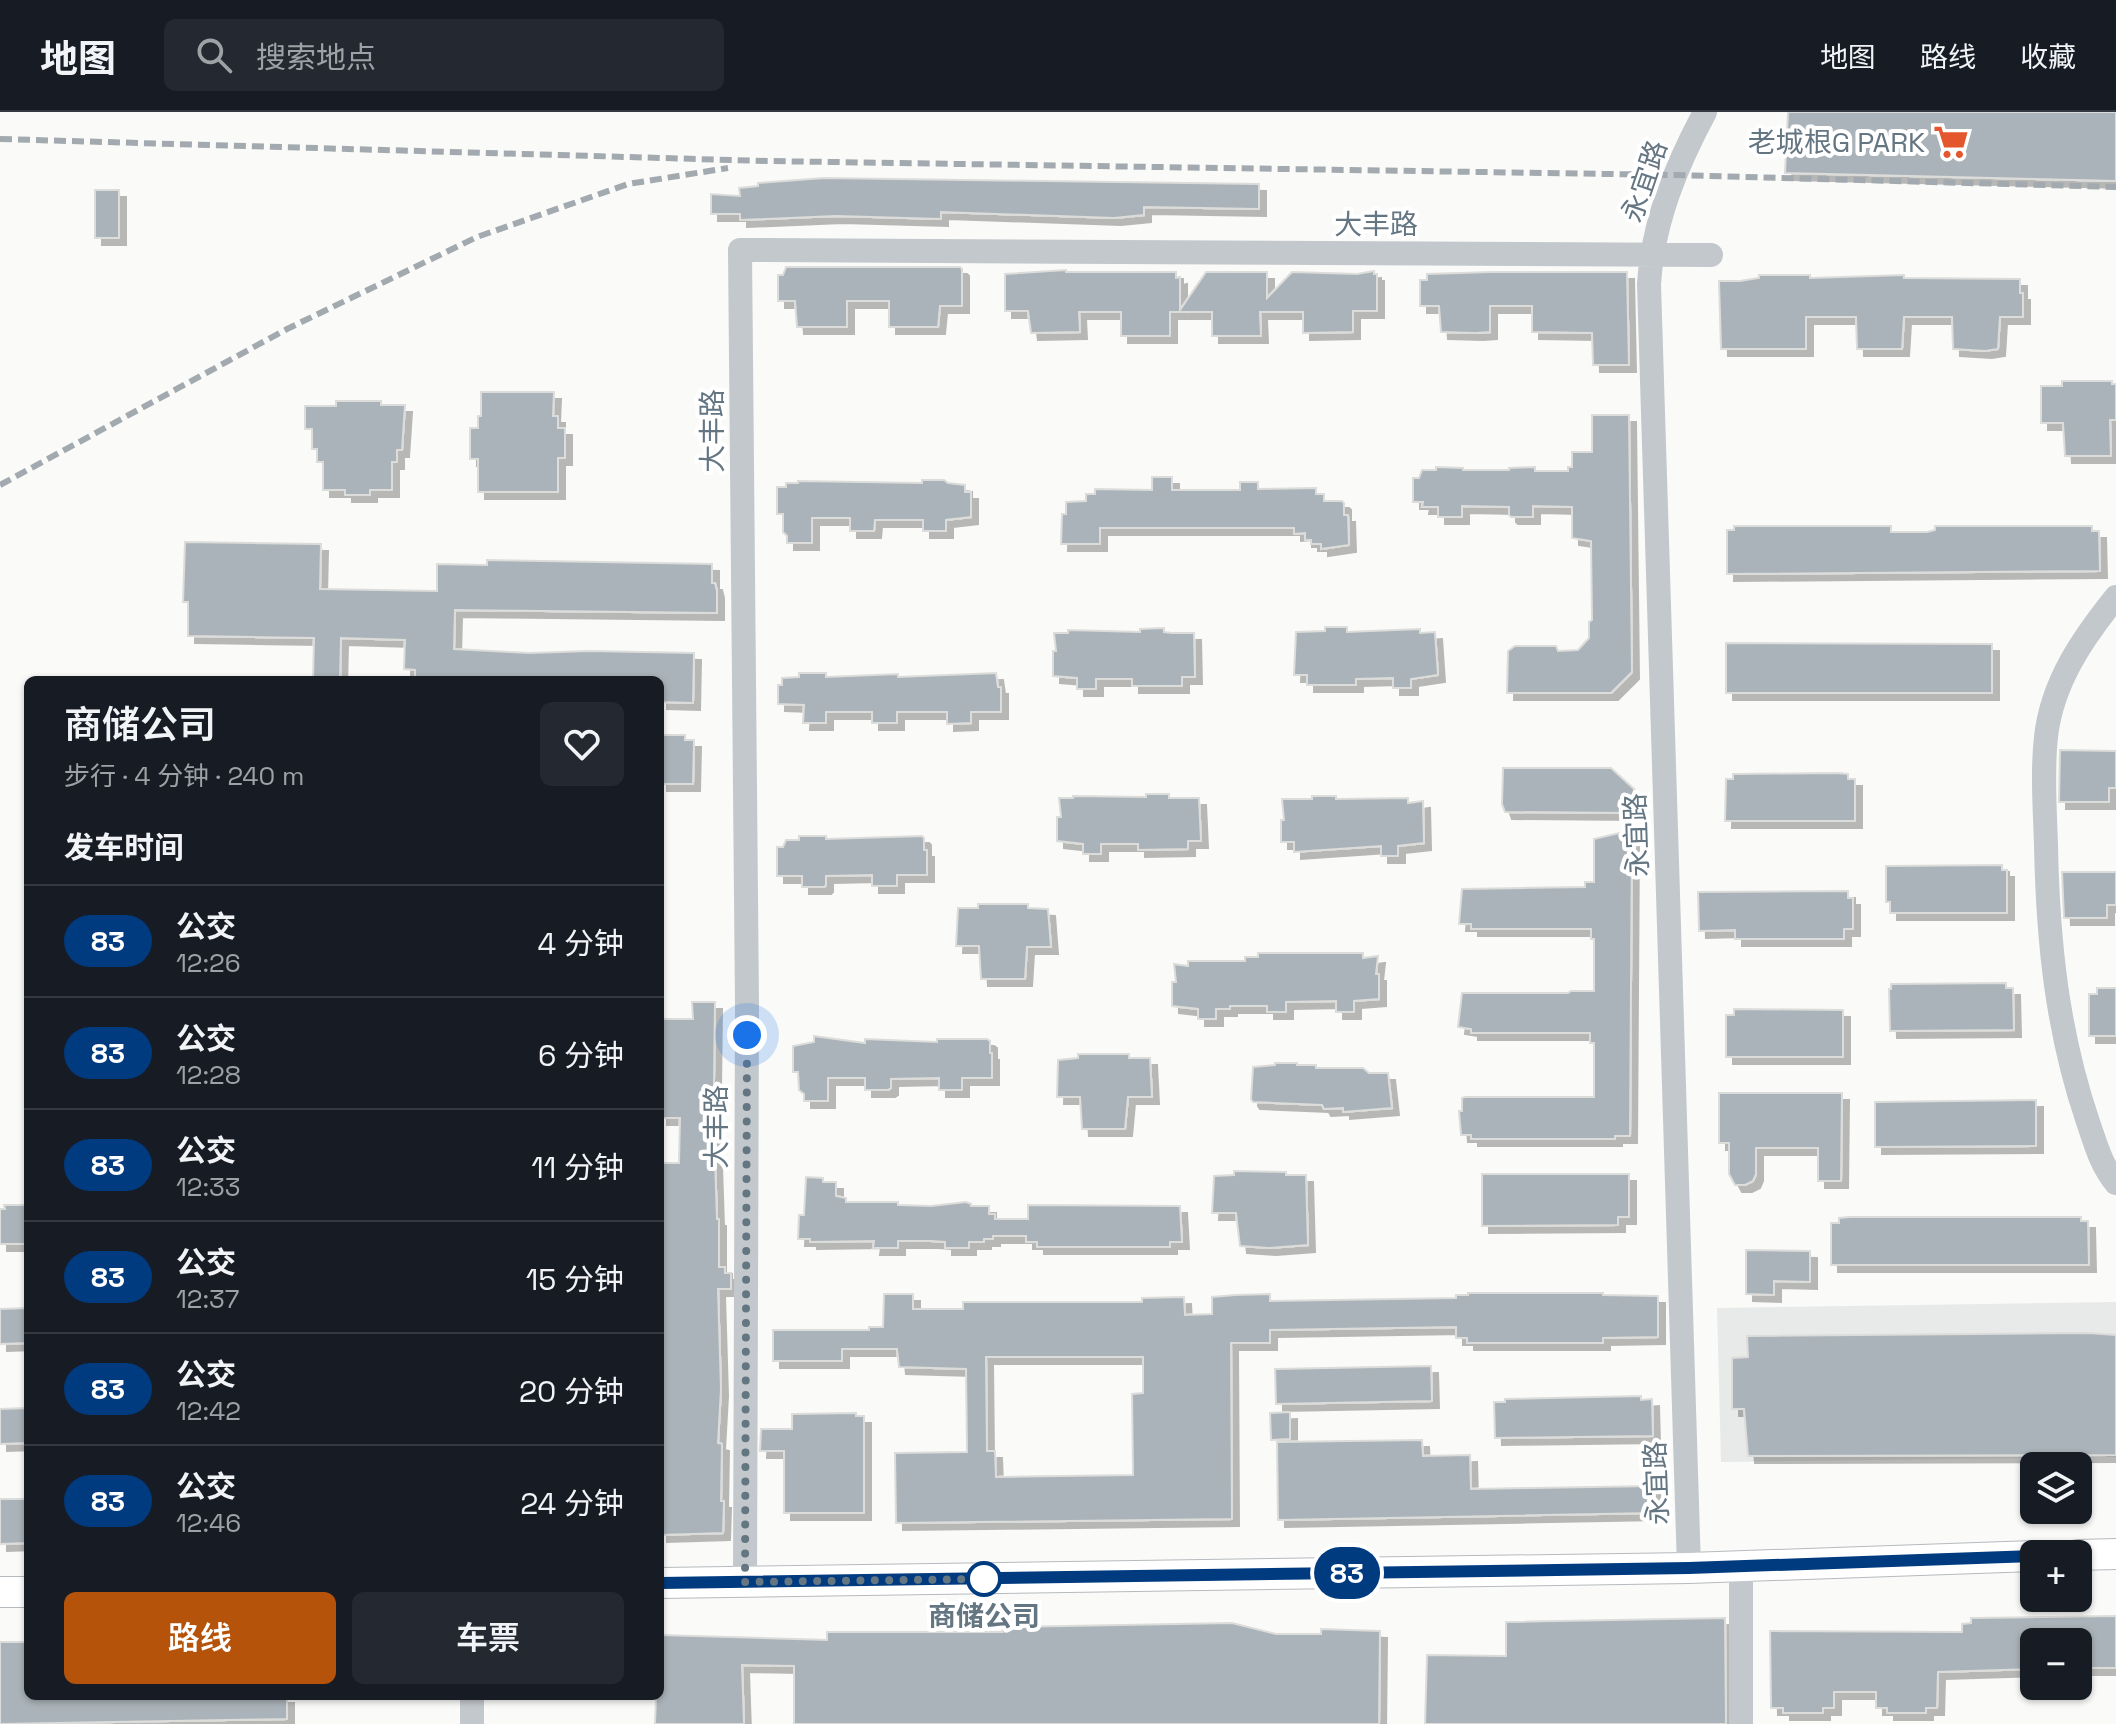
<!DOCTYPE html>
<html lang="zh">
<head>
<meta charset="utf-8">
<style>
  :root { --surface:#171b24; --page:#242831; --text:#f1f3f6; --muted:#9ea1a6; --line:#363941; --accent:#b45309 }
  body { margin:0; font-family:"Space Grotesk","Noto Sans SC",sans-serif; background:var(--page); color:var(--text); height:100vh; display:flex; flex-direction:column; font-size:30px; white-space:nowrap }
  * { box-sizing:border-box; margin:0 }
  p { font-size:26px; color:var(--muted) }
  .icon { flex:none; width:44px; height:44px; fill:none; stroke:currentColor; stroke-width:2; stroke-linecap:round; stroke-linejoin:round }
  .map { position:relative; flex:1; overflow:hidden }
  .panel { position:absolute; left:24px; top:564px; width:640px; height:1024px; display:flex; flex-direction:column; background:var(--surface); border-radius:12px; box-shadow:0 2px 6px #0004 }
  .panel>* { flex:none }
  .badge { padding:0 16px; border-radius:26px; font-size:28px; line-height:52px }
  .buttons { position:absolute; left:2020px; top:1340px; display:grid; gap:16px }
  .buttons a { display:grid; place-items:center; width:72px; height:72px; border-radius:12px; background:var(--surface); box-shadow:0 2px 6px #0004; font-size:40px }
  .you { position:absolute; width:40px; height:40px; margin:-20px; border:6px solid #fff; border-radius:50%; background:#1a73e8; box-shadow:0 0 0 12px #1a73e833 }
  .map>.badge { position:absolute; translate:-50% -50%; box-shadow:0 0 0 4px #fff }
  h2 { padding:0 40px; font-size:30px; line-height:72px }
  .round { display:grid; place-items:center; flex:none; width:84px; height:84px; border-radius:12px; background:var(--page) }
  .summary { display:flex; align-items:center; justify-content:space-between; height:136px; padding:0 40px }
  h1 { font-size:38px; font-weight:600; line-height:60px }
  .action { display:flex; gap:16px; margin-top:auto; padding:16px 40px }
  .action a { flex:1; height:92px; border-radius:12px; background:var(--accent); color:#fff; font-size:32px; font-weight:600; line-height:92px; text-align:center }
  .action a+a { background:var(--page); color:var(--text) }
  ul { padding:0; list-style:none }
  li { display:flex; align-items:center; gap:24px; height:112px; padding:0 40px; border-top:2px solid var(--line) }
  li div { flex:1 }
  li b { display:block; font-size:30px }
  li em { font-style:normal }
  li .badge { min-width:88px; font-weight:700; text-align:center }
  header { display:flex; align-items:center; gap:48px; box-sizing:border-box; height:112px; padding:0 40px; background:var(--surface); border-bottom:2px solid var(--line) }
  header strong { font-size:38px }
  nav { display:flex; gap:44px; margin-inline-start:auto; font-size:28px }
  .search { width:560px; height:72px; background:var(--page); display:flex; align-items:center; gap:20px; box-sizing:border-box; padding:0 28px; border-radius:12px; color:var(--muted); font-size:30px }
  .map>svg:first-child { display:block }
  .built { fill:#e8e9e9 }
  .building { fill:#aab3b9; stroke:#dcdcda; stroke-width:2; fill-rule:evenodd; filter:url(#shadow) }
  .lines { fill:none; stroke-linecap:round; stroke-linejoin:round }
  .major-casing { stroke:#b5babe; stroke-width:32 }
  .minor { stroke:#c3c8cc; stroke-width:24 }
  .major { stroke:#fff; stroke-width:30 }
  .rail { stroke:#a2aab0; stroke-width:6; stroke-dasharray:12 6; stroke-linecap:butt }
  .line-casing { stroke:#fff; stroke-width:18 }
  .line { stroke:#003b80; stroke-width:12 }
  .walk { stroke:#657683; stroke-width:8; stroke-dasharray:0 14.4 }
  .stop-dot { fill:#fff; stroke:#003b80; stroke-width:4 }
  .labels { text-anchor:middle; stroke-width:8; stroke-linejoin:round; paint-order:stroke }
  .poi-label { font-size:28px; fill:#657683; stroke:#fff; text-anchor:end }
  .street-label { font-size:28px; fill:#657683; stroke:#fff }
  .stop-label { font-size:28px; font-weight:bold; fill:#657683; stroke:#fff }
</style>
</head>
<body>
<header>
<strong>地图</strong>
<div class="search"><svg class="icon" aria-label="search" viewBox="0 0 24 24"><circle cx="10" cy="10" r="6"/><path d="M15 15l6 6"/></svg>搜索地点</div>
<nav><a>地图</a><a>路线</a><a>收藏</a></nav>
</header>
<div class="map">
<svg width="2116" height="1612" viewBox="0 0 2116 1612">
  <defs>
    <filter id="shadow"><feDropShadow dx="7" dy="7" stdDeviation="0" flood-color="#0004"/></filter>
  </defs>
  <rect width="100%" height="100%" fill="#fafaf8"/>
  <path class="built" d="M2116,1190V1345L1721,1350L1717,1196Z"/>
  <path class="building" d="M1788,0H2116V69L1785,61Z
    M824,66L1259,72V97L1144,95V103L1114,106L941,100V107L836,104L740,108V102H711V82L740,84L739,76L758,74V71Z
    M95,78H119V126H95Z
    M786,155H960L962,157V194H940L938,215H889V189H847V215H797L795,189H778V163H783Z
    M1066,158V160H1176V166L1180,165V198L1206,160H1267V186L1292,160L1357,162L1374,159V162H1377V199H1353V220L1303,221V200H1260L1261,224H1212V200H1170V224H1121V200H1079L1080,220L1031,221L1028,199H1005V162Z
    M1492,160H1627L1629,253H1593L1592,221L1532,220V194H1490V220L1476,221L1441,220L1439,194H1420V168H1427V162Z
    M1759,163H1810V166L1904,163V166L2020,167V181H2023V205H2000L1998,237L1985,239L1953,237L1952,205H1904L1902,237H1857L1856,205H1806V237H1721L1719,169H1740L1759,166Z
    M2062,269H2112V272H2116V308H2110L2111,344H2065L2063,311H2041V274H2062Z
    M481,280H554L553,304H558V316H565V346H558V380H478V347H470V316H478V304H481Z
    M336,289H381V293H405L402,338H397V350H392V378H370V383H345V378H323V350H317V337H312V317H305V294H336Z
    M1592,303H1629L1632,560L1611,581H1507L1508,539L1515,534H1556L1558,539L1578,538L1589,526V510L1592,508L1591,429L1572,426V395L1533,394V405H1511L1509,403V395L1462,394V405H1438V395H1422L1423,390H1413V366H1419L1422,358H1436V355L1463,356V358H1509V356L1535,355V359H1568V355H1572V340H1592Z
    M1152,365H1172V378H1240V370H1258V377L1316,376V382H1324V389H1342L1344,391V403H1348L1349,433L1321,437V432H1311V428H1305V421L1294,422V416H1100V432H1061L1062,402H1066V390L1086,389V382H1095V377L1152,378Z
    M922,368H944L948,371L965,373V380H971V405L946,408V419H923V408H875L874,419H850V406H812V431H787V424L783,420V402H777V375H786V371H798V369L922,371Z
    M1734,414H1891V420H1927L1935,418V414H2092V419H2099L2100,459L1727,462V418H1734Z
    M185,430L321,432L320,477L437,479V452L487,453V448L712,452V471H715L717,479V501L455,498L454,537L530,541L589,539L694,541L693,591L660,590V568H415V558L404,557L405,528L341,526L340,568H313L314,526L188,524V490H183Z
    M1325,515H1347V520L1420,517V521L1435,520L1438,563L1411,567V576H1393V566L1356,567V573H1307V563H1294L1296,520L1325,519Z
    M1164,516V520L1172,521H1194L1195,565H1182V574H1132V567H1096V577H1077V566L1053,564V539H1056L1054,521H1068V518L1140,520V517Z
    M1726,531L1992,532V581H1726Z
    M799,561H826V565L898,562V565L996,561L998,575H1001V600H971V611L947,612V600H897V611H872V600H826V611H803L804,593L778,592V573H782V566L799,565Z
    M660,623H685V628H694L693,672H660Z
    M2060,638L2116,639V676H2109V690H2059Z
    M1503,656H1611L1634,677L1633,701L1505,700L1502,692Z
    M1837,661L1848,662V667H1855V709H1725L1726,667H1733V662Z
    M1146,682H1169V686H1199L1201,729H1188V737L1138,738V732H1101V742H1083V732L1057,729V705H1061L1059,686H1073V684L1146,685Z
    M1312,684H1336V687L1408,686V691L1423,689L1424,731L1398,734V744H1381V734L1294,740V730H1281V708H1284L1282,687H1312Z
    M1632,718L1630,1024H1615V1027H1471V1023H1461L1459,999H1462V986L1465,985H1594V931H1590V921H1471V917L1458,915L1462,881H1568L1571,879H1594V827H1591V817H1471V812H1459L1462,777L1585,775V770H1594V727Z
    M799,724H826V727L922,724L924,726V738H927V763H897V774H872V763L826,764V773L824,775H802V764H777V735H783L786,728H799Z
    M2002,753V758H2007V801H1890V790H1886V754Z
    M2062,760H2116V793H2107V806H2064Z
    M1848,779V786H1853V817H1844V827H1735V818L1699,819L1698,780Z
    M978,792H1028V796L1048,797L1051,835H1027L1025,867H981L979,834H956L958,796H978Z
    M1258,841H1363V846L1378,844L1376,862H1379V887L1354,889V900H1336V889L1286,890V900H1267V894H1230V897H1216V907H1198V897L1172,894V870H1176L1174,852L1188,854V849H1245V845H1258Z
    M2006,871V876H2013L2014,918L1890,919L1889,877H1891V872Z
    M2097,876H2116V924H2089V882H2097Z
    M692,890H715L713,1047H715L717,1107H719V1155H725V1161H731V1177H718L721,1277L718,1331L722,1332L721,1389H724L723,1421L660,1423V1051H679L680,1006H660V907H693Z
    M1734,897L1843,898V945H1726V903H1734Z
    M814,924L865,931V927L937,930V927H987L990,929V941H992V966H962V978H939V966L891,967V976L888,978H865V966H828V989H804V982L799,978L798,960H793V934L814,930Z
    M1078,942H1129V946H1150L1152,985H1128L1125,1017H1082L1080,985H1057L1058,948L1078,946Z
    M1275,951H1297V953H1316V956H1363L1369,961H1388L1392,996L1343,1000V996L1324,997L1322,993L1253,990L1251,987L1253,955L1275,953Z
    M1719,981H1842L1841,1069H1818V1036H1756V1062L1753,1069L1745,1073H1735L1729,1062V1031H1719Z
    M2036,988V1034L1875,1035V990Z
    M1234,1059L1286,1060V1063H1306L1308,1133L1269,1136L1240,1134L1236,1101H1212L1214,1064L1234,1063Z
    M1482,1062H1629V1105H1618V1113L1482,1114Z
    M806,1065L823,1066V1070H836V1084L846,1086V1090H898V1093L931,1094L966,1090L971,1092V1094H989V1102H995V1107H1028V1093L1180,1094L1182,1130H1170V1135H1037V1130H1026V1124H993V1127H984V1130H969V1136H945V1130L931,1129H898V1136H873L874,1129L810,1130V1127H798L799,1103H804Z
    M4,1093H28V1128H25L26,1132H0V1097H5Z
    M1850,1105H2081V1109H2088L2089,1153H1831V1111H1839V1106Z
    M1746,1138L1810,1139V1170L1774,1169V1183L1746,1182Z
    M1468,1181H1603V1183L1658,1184V1225L1603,1226V1231H1467V1226H1456V1215L1270,1218V1231H1231L1232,1407L896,1411L895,1341L967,1340L966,1257L899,1255L897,1237H842V1249H773V1218H869V1215H883L884,1182H913V1197H963V1190H1142V1186L1184,1185L1185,1203L1212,1202V1185L1235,1183L1270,1182V1189L1456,1186V1183H1468ZM986,1245H1143V1281L1132,1282L1133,1363L996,1365L995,1339H987Z
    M28,1196V1231L0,1232V1197Z
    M2089,1221L2116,1223V1343L1748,1344L1744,1297H1732V1246L1748,1245L1747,1224Z
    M1431,1254L1432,1289L1276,1292L1275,1257Z
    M1641,1284V1288L1652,1287L1653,1324L1495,1326L1494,1290H1505V1287Z
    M28,1296V1331L0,1332V1297Z
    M1290,1300V1327L1271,1328L1270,1301Z
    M856,1301V1304H864V1401H784V1339H760L761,1317H792V1302Z
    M1422,1328L1423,1344L1470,1343L1471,1377L1653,1374L1654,1401L1278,1408L1277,1330Z
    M0,1387H28V1431L0,1432Z
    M2116,1504V1556H2078V1530H2034V1557L1938,1560L1937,1596H1926V1601H1887V1596H1876V1580H1834V1596H1823V1601H1783V1596H1771L1770,1519L1962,1520V1512L1971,1511V1506Z
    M1725,1506L1726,1612H1425L1427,1543L1506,1544V1510Z
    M1232,1511L1276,1522H1321V1517L1380,1519L1379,1612H794V1554L742,1553L744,1612H655L656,1584H660V1523L827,1528V1520H1003L1002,1515Z
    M0,1530H28V1584H287V1607L0,1612Z"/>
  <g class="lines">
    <g class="major-casing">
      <path id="major" d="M2078,1443L2116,1442
        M660,1471L1689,1456L2034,1444
        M0,1480H28"/>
    </g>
    <path class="minor" d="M2116,485C2083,526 2052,570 2046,625C2042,660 2045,699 2046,734C2048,830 2057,919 2088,1010C2096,1033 2101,1053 2116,1071
      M1689,1456L1649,172C1653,110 1676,54 1705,0
      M745,1470L747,893L740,138L1711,143
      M472,1612V1584
      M1741,1612V1455"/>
    <use href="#major" class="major"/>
    <path class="rail" d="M0,27L767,49L1674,63L2116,75
      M0,373L287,217L477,125L628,72L728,56"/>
  </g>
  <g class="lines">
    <g class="line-casing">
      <path id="line" d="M660,1471L1689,1456L2034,1444"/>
    </g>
    <use href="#line" class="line"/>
    <path class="walk" d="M747,923L745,1470L984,1467"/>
  </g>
  <defs>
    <g id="supermarket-bare" transform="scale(2.76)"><path d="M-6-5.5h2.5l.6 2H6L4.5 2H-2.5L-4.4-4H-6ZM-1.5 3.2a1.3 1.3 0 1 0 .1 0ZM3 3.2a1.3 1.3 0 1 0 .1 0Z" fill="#e4572e" stroke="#fff" stroke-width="2.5" paint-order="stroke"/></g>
  </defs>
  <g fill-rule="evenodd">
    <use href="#supermarket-bare" x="1951" y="30"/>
  </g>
  <circle class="stop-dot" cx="984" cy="1467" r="16"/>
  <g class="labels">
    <g class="poi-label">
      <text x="1925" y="40">老城根G PARK</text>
    </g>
    <g class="street-label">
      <text transform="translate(1644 69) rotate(-71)" y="10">永宜路</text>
      <text x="1376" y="122">大丰路</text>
      <text transform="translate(712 319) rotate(-90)" y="10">大丰路</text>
      <text transform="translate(1636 723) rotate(-92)" y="10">永宜路</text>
      <text transform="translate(716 1015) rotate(-90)" y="10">大丰路</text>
      <text transform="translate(1656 1371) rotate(-92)" y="10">永宜路</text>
    </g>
    <g class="stop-label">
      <text x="984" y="1514">商储公司</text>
    </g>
  </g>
</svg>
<div class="buttons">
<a><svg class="icon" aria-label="layers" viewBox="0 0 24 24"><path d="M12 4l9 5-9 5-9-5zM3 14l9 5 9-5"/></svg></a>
<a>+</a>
<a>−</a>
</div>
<div class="you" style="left:747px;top:923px"></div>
<b class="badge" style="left:1347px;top:1461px;background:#003b80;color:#fff">83</b>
<section class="panel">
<div class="summary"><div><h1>商储公司</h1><p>步行 · 4 分钟 · 240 m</p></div><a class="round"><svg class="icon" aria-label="heart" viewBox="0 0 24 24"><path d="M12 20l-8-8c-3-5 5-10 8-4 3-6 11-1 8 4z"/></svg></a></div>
<h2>发车时间</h2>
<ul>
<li><span class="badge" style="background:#003b80;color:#fff">83</span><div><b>公交</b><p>12:26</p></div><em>4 分钟</em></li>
<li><span class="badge" style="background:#003b80;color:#fff">83</span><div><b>公交</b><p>12:28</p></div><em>6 分钟</em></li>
<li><span class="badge" style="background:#003b80;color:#fff">83</span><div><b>公交</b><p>12:33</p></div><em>11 分钟</em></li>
<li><span class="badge" style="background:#003b80;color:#fff">83</span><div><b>公交</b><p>12:37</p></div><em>15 分钟</em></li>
<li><span class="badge" style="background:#003b80;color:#fff">83</span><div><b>公交</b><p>12:42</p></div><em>20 分钟</em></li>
<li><span class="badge" style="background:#003b80;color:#fff">83</span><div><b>公交</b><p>12:46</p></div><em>24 分钟</em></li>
</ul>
<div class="action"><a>路线</a><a>车票</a></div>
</section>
</div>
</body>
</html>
